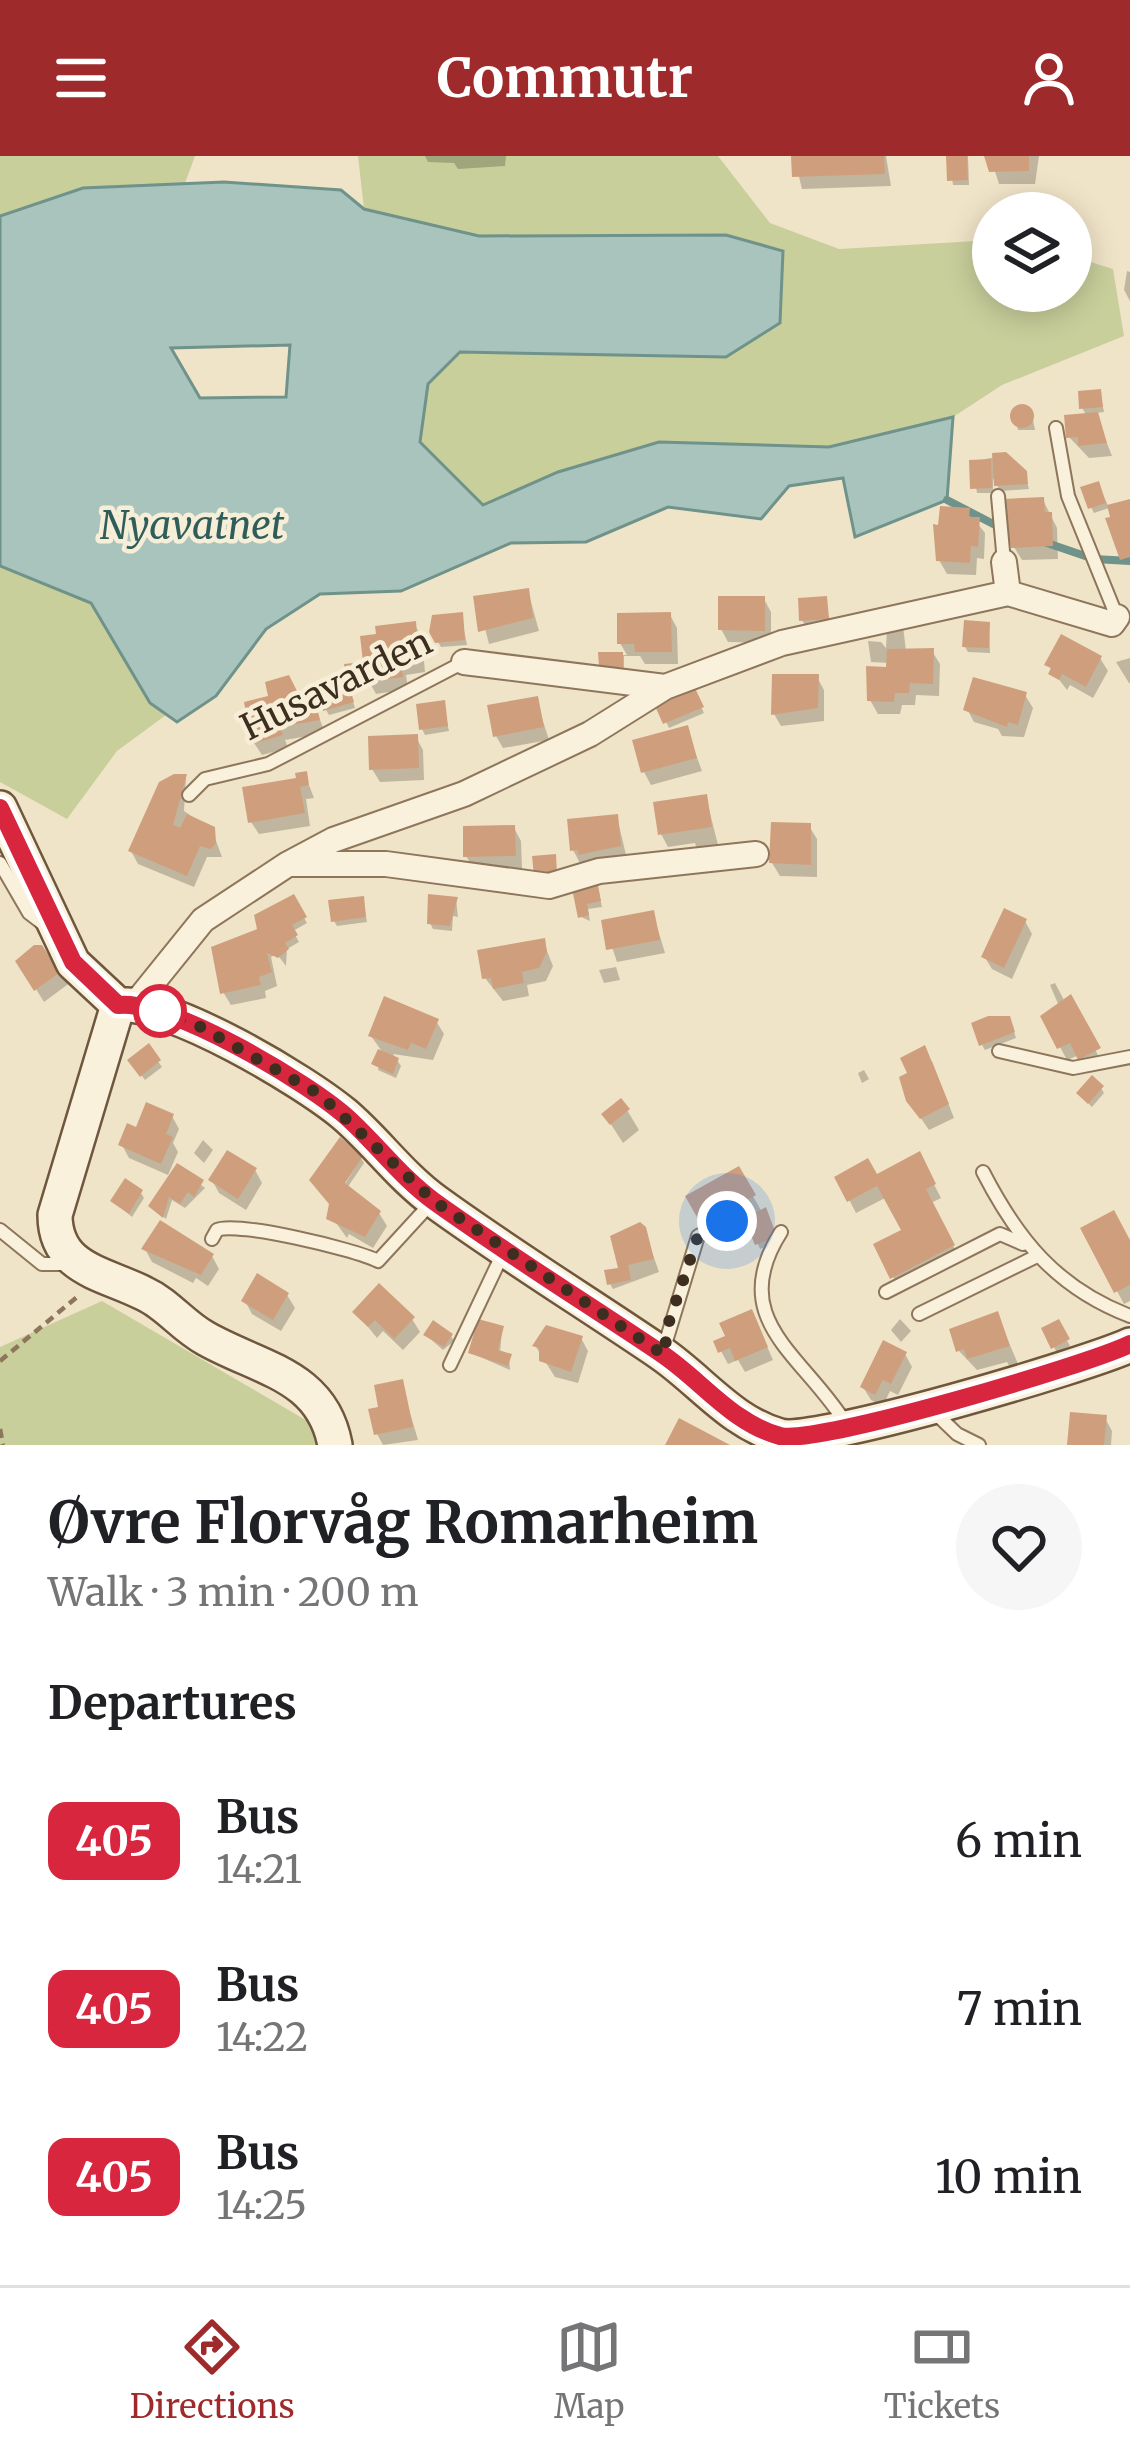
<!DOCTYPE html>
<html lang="en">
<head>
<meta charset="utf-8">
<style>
  :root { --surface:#fff; --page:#f6f6f6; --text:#202124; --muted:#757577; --line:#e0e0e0; --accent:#9e2a2b }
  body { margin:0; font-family:Merriweather,serif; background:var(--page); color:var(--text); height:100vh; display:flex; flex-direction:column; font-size:45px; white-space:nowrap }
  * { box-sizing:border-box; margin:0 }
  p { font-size:39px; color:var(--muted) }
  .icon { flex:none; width:66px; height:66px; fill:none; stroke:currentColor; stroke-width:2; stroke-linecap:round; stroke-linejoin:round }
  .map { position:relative; height:1289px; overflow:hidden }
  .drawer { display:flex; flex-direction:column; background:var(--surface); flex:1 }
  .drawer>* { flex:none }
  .badge { padding:0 24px; border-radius:18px; font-size:42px; line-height:78px }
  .buttons { position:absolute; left:972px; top:36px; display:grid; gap:24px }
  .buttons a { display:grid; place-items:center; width:120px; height:120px; border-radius:50%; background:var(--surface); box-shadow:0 6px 30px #0003; font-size:60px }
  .you { position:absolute; width:60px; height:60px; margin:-30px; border:9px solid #fff; border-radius:50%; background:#1a73e8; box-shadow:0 0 0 18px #1a73e833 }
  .map>.badge { position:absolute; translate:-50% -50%; box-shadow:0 0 0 6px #fff }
  h2 { padding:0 48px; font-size:45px; line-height:108px }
  .round { display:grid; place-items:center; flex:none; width:126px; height:126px; border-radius:63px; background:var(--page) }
  .overview { display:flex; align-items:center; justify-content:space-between; height:204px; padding:0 48px }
  h1 { font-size:57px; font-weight:700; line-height:90px }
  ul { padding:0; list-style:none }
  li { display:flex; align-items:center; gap:36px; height:168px; padding:0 48px }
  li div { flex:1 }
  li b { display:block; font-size:45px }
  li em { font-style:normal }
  li .badge { min-width:132px; font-weight:700; text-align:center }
  header { display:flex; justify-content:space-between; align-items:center; height:156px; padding:0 48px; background:var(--accent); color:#fff; font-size:54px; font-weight:700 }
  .tabs { display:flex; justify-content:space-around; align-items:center; height:168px; border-top:3px solid var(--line); background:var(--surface); font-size:33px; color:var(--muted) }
  .tabs a { display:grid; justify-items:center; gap:6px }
  .tabs .selected { color:var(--accent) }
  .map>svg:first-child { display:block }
  .green { fill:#c9cf9b }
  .water { fill:#a9c4bc; stroke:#6f938a; stroke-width:3; fill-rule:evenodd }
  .shadow { fill:#0003 }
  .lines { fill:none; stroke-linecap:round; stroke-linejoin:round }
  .stream { stroke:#6f938a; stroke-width:8 }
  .building { fill:#cf9f7d }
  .lane-casing { stroke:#8d765c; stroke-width:16 }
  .street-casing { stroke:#8d765c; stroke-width:28 }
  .secondary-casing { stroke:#6f573f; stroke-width:38 }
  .path { stroke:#8d765c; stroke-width:4.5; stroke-dasharray:9 6; stroke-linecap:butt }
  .lane { stroke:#faf1dc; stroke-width:12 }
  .street { stroke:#faf1dc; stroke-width:24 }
  .secondary { stroke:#faf1dc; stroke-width:33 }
  .line-casing { stroke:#fff; stroke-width:27 }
  .line { stroke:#d7263d; stroke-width:18 }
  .walk { stroke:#3d2e20; stroke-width:12; stroke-dasharray:0 21.6 }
  .stop-dot { fill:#fff; stroke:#d7263d; stroke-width:6 }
  .labels { text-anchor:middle; stroke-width:9; stroke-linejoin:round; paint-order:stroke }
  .street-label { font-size:36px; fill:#3d2e20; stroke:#f7eed8 }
  .water-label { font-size:39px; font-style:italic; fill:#2f5d5a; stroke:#f7eed8 }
</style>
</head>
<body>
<header><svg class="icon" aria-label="menu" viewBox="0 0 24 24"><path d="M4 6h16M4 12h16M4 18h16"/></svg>Commutr<svg class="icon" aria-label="person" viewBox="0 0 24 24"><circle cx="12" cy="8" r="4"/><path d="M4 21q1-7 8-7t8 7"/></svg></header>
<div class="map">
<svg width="1130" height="1289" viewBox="0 0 1130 1289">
  <rect width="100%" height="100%" fill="#f0e4c8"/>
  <path class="green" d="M0,0H195L185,27L83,32L0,60Z
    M358,0H718L770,67L839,93L993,84V135H1071V100L1113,113L1124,180L1002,229L953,261L829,291L659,286L558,316L483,349L420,286L428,228L460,196L726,201L479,80L364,53Z
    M0,410L91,447L150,547L166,559L117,595L67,663L0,626Z
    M102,1145L316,1270L319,1289H0V1191Z"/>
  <path class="water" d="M224,26L341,34L364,53L479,80L726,79L783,95L780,167L726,201L460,196L428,228L420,286L483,349L558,316L659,286L829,291L953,261L947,344L855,381L843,322L789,330L761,363L668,351L586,386L511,387L401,435L320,438L266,473L216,540L177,566L150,547L91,447L0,410V60L83,32ZM290,189L286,241L200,242L171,192Z"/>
  <path class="shadow" d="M425,0H506L505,10L458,13L454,7L428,6Z
    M794,0H886L891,30L802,33Z
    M949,0H968L969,29H953Z
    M990,0H1039L1035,28H999Z
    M1127,115L1130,116V145L1124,134Z
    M1100,237L1104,256L1095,257L1112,300L1089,302L1069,281L1087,260L1082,252Z
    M1031,253L1035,274H1018L1014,254Z
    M1005,299L1025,317L1029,333L1000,335L993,322V337H977L972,306Z
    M1101,334L1109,352L1094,357L1091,351Z
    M1043,344L1057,372L1058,403L1022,404L1014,391Z
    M968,355L985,377L984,403L977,402L976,419L947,418L939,404Z
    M528,435L539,475L489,488L477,442Z
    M764,443L771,456V487L728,486L721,473Z
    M825,443L830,468L805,469L802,464Z
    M461,459L467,489L441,491L438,486Z
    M670,459L677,472L678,508H645L640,500H624V515L605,516L601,499H627L620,487Z
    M414,468L422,481L425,516L406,519L408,533L376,538L371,529L356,531L349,518Z
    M989,469L990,497L968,496L965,491Z
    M903,470L906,495H932L940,508L939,540L916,539L915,549H902L900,558H878L870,544L889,507L871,506L868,485L881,486L886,492L887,473Z
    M1100,502L1108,515L1093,542L1070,529L1067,534L1048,509Z
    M1130,502V527H1129L1116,506Z
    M817,521L824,534V565L781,570L774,558Z
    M346,522L355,552L329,559L326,554Z
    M694,536L704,557L669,572L659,551Z
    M1025,539L1033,552L1024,581L1002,580L998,573L974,566L967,553Z
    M312,543L325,577L285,584L288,592L262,599L254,587L300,546Z
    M536,543L549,584L503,592L496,580Z
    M443,547L449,575L425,579L422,573Z
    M686,572L702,615L651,629L644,616Z
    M416,581L423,594L424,624L380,626L372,613Z
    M305,619L314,642L306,643L310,670L259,678L251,666Z
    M186,622L184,655L212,674L222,701H207L194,731L138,708L131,695L161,629Z
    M706,641L720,697H698L695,687L668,691L661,678Z
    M617,661L627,703L588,711L580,707L573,694Z
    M809,670L817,683V721L780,720L772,707Z
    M514,672L521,685L522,712L474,713L466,700Z
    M576,736L599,737L602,751L588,753L590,765L581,761Z
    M293,742L307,767L293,775L299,786L287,793L286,810L277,798L271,801L277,830L265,835L266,842L231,849L223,836L268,791Z
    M363,743L367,766L337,770L334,765Z
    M456,743L458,761L453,760L452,775L433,773L430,767Z
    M653,757L665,797L617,806L604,767Z
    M1025,765L1032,778L1012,823L992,813L984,800Z
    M543,785L553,810L546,825L527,829L529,840L503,845L485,822Z
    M19,806L59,808L71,826L44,846Z
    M616,811L620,824L604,827L599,814Z
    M1055,827L1065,846L1077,854L1102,908L1088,915L1079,899L1067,904L1044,861L1059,850L1050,829Z
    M436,865L444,878L433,904L393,898L401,910L396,922L378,914L381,894L371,880Z
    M1012,869L1016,882L985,894L982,889Z
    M148,891L162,911L145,924L131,905Z
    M932,905L954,962L929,974L910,946Z
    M864,914L869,923L862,927L858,917Z
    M1101,932L1104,937L1092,951L1079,938Z
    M627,954L639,974L623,987L605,959Z
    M172,960L179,973L173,987L178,996L168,1019L129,1002L122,989Z
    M203,984L213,994L204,1007L194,997Z
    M919,999L941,1042L931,1047L960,1103L900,1134L877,1090L905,1076L887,1041L856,1057L838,1022H876Z
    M361,1002L364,1007L345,1035L379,1057L387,1070L373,1092L349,1078L347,1082L328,1056Z
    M178,1011L205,1032L185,1052L172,1044L166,1063L151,1050Z
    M255,1014L262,1027L246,1054L219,1037L212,1024Z
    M738,1014L762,1056L777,1087L760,1093L746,1061L712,1081L689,1042Z
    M141,1037L144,1042L132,1061L113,1045Z
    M644,1073L659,1116L613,1133L610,1128Z
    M1084,1074L1130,1089V1145L1124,1148Z
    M145,1093L212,1100L219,1113L208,1130L196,1122L193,1127L152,1106Z
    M287,1139L295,1152L281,1175L252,1158L245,1145Z
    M356,1156L412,1163L420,1176L403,1194L383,1175L377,1182Z
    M997,1159L1019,1210L1011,1213L1007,1206L977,1214L959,1195Z
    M900,1163L911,1175L901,1186L891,1174Z
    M1058,1167L1070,1190L1057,1197L1045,1174Z
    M758,1170L773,1204L745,1216L738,1204L728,1208L721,1195Z
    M502,1173L500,1198L509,1201L510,1214L471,1197Z
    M426,1179L451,1180L454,1185L443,1194Z
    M581,1182L588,1195L578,1227L555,1221L536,1191Z
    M905,1198L912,1211L898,1239L890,1235L883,1250L871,1244L863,1231Z
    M401,1226L418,1284L383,1289L377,1278L381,1253Z
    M1105,1262L1112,1275L1111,1289H1070Z"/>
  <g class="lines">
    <path class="stream" d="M947,344L999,371
      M1047,387L1094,403L1130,405"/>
  </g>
  <path class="building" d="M791,0H884L885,18L792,21Z
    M946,0H967L968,24L947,25Z
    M984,0H1029V15L989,16Z
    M1101,233L1103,251L1079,253L1078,235Z
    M1010 260a12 12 0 1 1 24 0a12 12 0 1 1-24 0Z
    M1098,256L1107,287L1078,290V281L1066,282L1064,259Z
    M1006,296L1027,315L1028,328L994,330L992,297Z
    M991,303L992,332L970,333L969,304Z
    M1099,325L1106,347L1088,353L1080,331Z
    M1044,341L1045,356H1052L1053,390L1011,392L1003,343Z
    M1130,343V401L1120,404L1105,362L1110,361L1107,349Z
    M940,350L970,352L969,361H980L978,391L971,390L970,407L936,405L933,368L938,369Z
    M529,432L533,462L478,476L473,440Z
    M718,440H765V475L718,474Z
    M827,440L829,463L799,465L798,442Z
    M463,456L465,484L435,487L429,476L432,459Z
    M671,456L672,496H635L634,488H617V457Z
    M964,464L990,466L989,492L962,491Z
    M416,465L419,504L401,506L403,521L366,526L364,517L346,519L354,546L323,555L320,527L346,519L344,508L363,506L360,480L376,478L375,470Z
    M1061,478L1102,500L1086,531L1062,518L1059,524L1048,518L1051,512L1044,509Z
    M934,492L933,528L910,527L909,537H895L894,546L867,545L866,510L886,511L887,493Z
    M598,496H623V511H599Z
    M772,518H819L818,552L771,559Z
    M289,519L301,543L314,539L320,564L280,571L283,579L252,588L244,546L268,540L265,526Z
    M973,521L1027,536L1018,569L1008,566L1007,571L963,554Z
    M695,532L704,551L663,568L655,550Z
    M538,540L544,571L493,581L487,549Z
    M445,544L448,570L419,574L416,548Z
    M688,569L697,602L641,617L632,584Z
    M418,578L419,612L369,614L368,580Z
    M307,615L309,629L300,631L305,657L248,667L242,631L296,622L295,617Z
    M174,618H187L173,669L180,672L187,658L215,671L216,687L211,693L200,690L187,720L128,695L159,626Z
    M707,638L712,671L658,679L653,646Z
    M618,658L621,690L578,699V694L570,695L567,663Z
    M771,666L811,667V709L769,707Z
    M515,669L516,700L463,701V670Z
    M556,698L557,719L534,720L532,700Z
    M598,729L601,745L587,748L589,759L578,762L572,733Z
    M294,738L307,761L292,769L298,779L285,787L289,793L278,802L267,797L272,816L259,821L261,829L220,838L211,791L257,773L254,759Z
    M428,738L458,741L450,770L427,768Z
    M364,740L366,761L331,766L328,744Z
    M1004,752L1027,763L1004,812L981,801Z
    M654,754L660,784L606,794L601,764Z
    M545,782L547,796L539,812L522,816L524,827L493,833L491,822L482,823L477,794Z
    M34,789H42L54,808L60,804L66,812L34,835L15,805Z
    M1071,838L1101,892L1078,904L1070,887L1057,893L1040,860Z
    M384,840L439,863L426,893L411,887L408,894L368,880Z
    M988,860H1010L1015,876L979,890L971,867Z
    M149,887L161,904L140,921L127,904Z
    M925,889L949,948L920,963L906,945L899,921L907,917L900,902Z
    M378,893L399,902L393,918L371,908Z
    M1092,919L1104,930L1088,948L1076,937Z
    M621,942L630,953L610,969L601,958Z
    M146,946L174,958L166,978L173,981L161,1008L118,989L127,967L136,971Z
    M340,981L363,1000L345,1027L381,1055L365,1081L326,1063L329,1048L309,1024Z
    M227,994L257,1012L238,1043L208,1024Z
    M920,995L936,1028L926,1033L955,1089L890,1123L873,1088L901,1074L877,1030L847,1046L834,1021L868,1002L877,1018Z
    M177,1007L204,1024L194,1041L188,1036L180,1048L169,1041L163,1062L148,1050Z
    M739,1010L756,1039L702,1070L685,1040Z
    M125,1022L143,1034L129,1058L110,1045Z
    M766,1051L777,1081L755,1089L744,1063Z
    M1114,1054L1130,1084V1129L1114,1137L1080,1072Z
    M160,1064L214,1098L201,1119L141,1093Z
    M640,1066L646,1071L654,1103L628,1109L631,1124L607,1129L604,1114L618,1112L610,1080Z
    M257,1117L289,1137L273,1164L241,1145Z
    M379,1127L415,1161L394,1183L375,1164L368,1171L352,1156Z
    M752,1153L768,1191L735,1205L730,1192L718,1197L713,1185L725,1180L719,1167Z
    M998,1155L1010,1190L967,1203L964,1193L956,1196L949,1173Z
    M478,1163L504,1170L498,1194L512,1198L508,1210L468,1197Z
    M1059,1163L1070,1183L1051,1193L1041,1172Z
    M433,1164L453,1178L444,1191L423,1179Z
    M546,1169L583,1180L571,1216L539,1205V1192L532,1190Z
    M883,1184L907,1196L891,1228L883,1224L875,1239L860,1231Z
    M403,1223L413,1271L374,1279L368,1253L378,1251L374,1229Z
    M1070,1256L1107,1259L1104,1289H1067Z
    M679,1262L730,1289H665Z"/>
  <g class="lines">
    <g class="lane-casing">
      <path id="lane" d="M1056,272L1068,340L1117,461
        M998,340L1004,406
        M189,639L205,623L268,608L464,506
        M0,707L29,757L42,767
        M999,895L1073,912L1130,901
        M983,1016C1018,1084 1057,1132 1130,1160
        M0,1074L42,1108H73
        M781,1076C724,1165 806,1200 848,1271
        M212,1083L217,1074C236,1065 354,1093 378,1105L433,1045
        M886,1136L1000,1078L1023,1088
        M919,1158L1035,1101
        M664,1192L698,1080L727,1065
        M450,1209L504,1095
        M931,1253L957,1278L979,1289"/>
    </g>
    <g class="street-casing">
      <path id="street" d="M1004,406L1008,437
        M464,506L665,531
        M288,708L333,684L464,638L590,578L665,531L782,487L1008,437L1112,468L1117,461
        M136,847L203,764L288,708H386L549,730L599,715L756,698"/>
    </g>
    <g class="secondary-casing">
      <path id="secondary" d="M0,652L73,807L118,849
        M118,849C169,844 303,924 344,958C376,985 401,1021 436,1046C509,1099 587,1147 662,1198C701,1225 732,1267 780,1280C817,1289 1087,1209 1130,1189
        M118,849L55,1059C55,1114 105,1117 145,1138C167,1148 183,1170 205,1182C259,1213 322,1218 335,1289"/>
    </g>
    <path class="path" d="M0,1205L77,1141
      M0,1273L3,1289"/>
    <use href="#lane" class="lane"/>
    <use href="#street" class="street"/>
    <use href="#secondary" class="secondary"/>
  </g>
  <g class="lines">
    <g class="line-casing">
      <path id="line" d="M0,652L73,806L118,849C168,843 312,928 350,964C379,991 403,1023 435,1046C509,1099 586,1147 662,1198C702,1225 732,1267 780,1280C817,1289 1087,1209 1130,1188"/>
    </g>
    <use href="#line" class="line"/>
    <path class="walk" d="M160,855L199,870L319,938L434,1045L664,1199L668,1169L698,1080L727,1065"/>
  </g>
  <circle class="stop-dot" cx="160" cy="855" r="24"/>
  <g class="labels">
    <g class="street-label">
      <text transform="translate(336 528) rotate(-26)" y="13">Husavarden</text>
    </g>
    <g class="water-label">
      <text x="192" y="383">Nyavatnet</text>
    </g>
  </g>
</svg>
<div class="buttons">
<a><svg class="icon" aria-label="layers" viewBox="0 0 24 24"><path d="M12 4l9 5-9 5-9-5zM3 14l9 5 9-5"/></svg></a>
</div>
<div class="you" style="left:727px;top:1065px"></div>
</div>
<section class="drawer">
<div class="overview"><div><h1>Øvre Florvåg Romarheim</h1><p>Walk · 3 min · 200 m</p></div><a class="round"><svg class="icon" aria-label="heart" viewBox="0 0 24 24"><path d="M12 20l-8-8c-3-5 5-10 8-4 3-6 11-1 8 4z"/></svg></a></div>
<h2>Departures</h2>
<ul>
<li><span class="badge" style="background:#d7263d;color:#fff">405</span><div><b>Bus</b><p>14:21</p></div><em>6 min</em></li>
<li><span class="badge" style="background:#d7263d;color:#fff">405</span><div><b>Bus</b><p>14:22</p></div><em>7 min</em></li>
<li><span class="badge" style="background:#d7263d;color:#fff">405</span><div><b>Bus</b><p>14:25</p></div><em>10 min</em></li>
</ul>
</section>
<nav class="tabs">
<a class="selected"><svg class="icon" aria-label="directions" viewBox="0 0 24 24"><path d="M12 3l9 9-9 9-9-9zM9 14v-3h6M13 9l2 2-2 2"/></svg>Directions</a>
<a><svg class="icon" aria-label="map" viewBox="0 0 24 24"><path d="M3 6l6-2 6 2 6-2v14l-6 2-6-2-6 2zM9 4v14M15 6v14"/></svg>Map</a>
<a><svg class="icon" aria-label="tickets" viewBox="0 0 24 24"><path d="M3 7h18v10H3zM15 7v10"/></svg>Tickets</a>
</nav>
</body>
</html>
